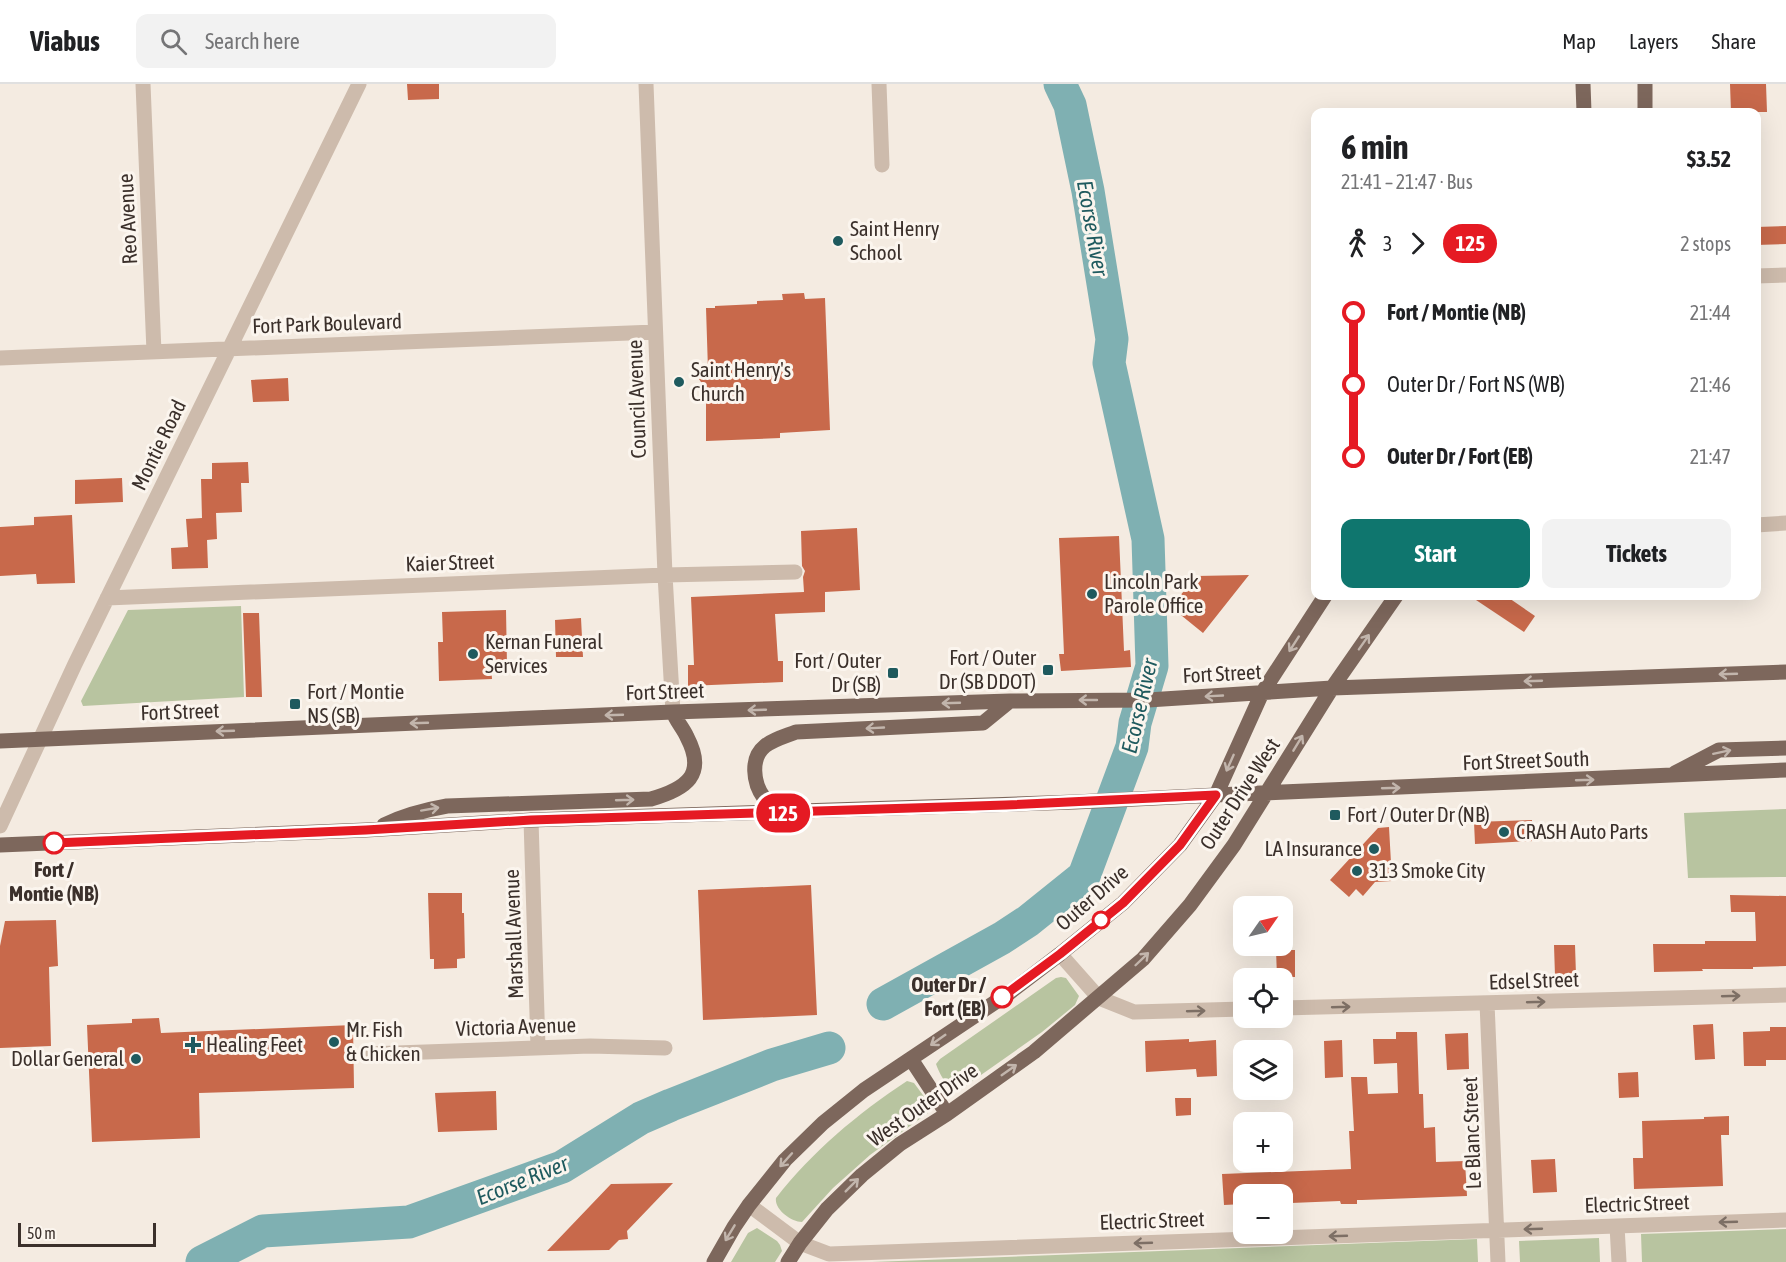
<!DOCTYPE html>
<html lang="en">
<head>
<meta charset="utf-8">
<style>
  :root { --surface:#fff; --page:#f2f2f2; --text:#202124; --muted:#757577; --line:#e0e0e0; --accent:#0f766e }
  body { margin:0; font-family:"Asap Condensed",sans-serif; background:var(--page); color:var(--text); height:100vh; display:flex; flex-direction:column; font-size:22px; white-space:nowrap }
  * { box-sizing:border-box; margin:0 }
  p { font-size:20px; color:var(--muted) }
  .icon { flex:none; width:33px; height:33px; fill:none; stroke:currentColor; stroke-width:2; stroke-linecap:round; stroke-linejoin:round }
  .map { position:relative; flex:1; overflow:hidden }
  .details { position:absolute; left:1311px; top:24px; width:450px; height:492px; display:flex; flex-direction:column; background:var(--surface); border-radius:12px; box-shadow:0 6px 24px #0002 }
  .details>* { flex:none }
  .badge { padding:0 12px; border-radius:20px; font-size:21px; line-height:39px }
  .needle { width:39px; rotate:56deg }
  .fabs { position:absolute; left:1233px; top:812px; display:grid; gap:12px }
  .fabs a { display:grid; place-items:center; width:60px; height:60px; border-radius:12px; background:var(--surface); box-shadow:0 6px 24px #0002; font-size:30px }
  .scale { position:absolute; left:18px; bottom:15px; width:138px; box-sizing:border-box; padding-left:6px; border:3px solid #3b302b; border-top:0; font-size:16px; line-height:21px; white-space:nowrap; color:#3b302b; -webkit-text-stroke:4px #fbf5ee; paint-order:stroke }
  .map>.badge { position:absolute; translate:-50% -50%; box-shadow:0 0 0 3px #fff }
  .legs { display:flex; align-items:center; gap:9px; height:66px; padding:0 30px; font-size:20px }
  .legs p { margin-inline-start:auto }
  .headline { display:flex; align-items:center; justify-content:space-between; height:102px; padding:0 30px }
  h1 { font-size:33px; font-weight:700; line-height:45px }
  .action { display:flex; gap:12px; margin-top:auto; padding:12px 30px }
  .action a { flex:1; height:69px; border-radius:12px; background:var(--accent); color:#fff; font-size:24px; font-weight:700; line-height:69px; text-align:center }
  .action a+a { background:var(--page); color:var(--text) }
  ul { padding:0 30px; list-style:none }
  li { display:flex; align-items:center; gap:21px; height:72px; font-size:22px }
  li i { display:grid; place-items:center; width:9px; height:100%; margin:0 8px; background:currentColor }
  li i::after { content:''; width:15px; height:15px; margin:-8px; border:4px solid; border-radius:50%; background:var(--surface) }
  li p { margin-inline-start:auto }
  li:first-child i { background:linear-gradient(#0000 50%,currentColor 0) }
  li:last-child i { background:linear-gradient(currentColor 50%,#0000 0) }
  header { display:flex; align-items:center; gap:36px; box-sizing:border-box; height:84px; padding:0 30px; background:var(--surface); border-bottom:2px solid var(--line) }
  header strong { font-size:28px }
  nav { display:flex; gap:33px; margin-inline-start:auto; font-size:21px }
  .search { width:420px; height:54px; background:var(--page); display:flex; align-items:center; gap:15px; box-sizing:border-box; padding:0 21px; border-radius:12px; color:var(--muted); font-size:22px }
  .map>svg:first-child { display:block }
  .green { fill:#b8c4a0 }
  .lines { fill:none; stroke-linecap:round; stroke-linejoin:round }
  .river { stroke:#7fb0b2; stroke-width:33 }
  .building { fill:#c8694b }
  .minor { stroke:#cdbbac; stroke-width:15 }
  .major { stroke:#7d675c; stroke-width:15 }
  .oneway { stroke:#c2b5ac }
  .oneway2 { stroke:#7d6f65 }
  .line-1-casing { stroke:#fff; stroke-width:14 }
  .line-1 { stroke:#e51a23; stroke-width:9 }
  .poi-dot { fill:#1f5a5e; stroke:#fbf5ee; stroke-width:2 }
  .stop-1-dot { fill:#fff; stroke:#e51a23; stroke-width:3 }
  .labels { text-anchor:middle; stroke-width:6; stroke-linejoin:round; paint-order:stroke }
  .street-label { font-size:21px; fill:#3b302b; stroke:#fbf5ee }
  .poi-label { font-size:21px; fill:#3b302b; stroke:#fbf5ee; text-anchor:start }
  .stop-label { font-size:21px; font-weight:bold; fill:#3b302b; stroke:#fbf5ee }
  .water-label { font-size:22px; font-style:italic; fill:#1f5a5e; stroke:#fbf5ee }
</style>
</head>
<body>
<header>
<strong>Viabus</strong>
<div class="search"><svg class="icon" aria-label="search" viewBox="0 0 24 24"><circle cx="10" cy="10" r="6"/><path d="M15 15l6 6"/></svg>Search here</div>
<nav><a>Map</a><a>Layers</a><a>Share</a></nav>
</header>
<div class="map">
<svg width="1786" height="1178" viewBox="0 0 1786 1178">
  <rect width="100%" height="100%" fill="#f4ebe1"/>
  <path class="green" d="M241,522L244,613L83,622L81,617L128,526Z
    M1786,725V793L1688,794L1684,729Z
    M1061,893L1066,894L1079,912L1075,921L1042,948L961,1005L955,1007C946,1002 939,989 936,980L940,975L1056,894Z
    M907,997L914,999L931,1022L928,1029L870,1071L833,1104L802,1138C791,1138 774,1125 776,1114C813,1067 857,1030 907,997Z
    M757,1144L777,1157L780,1161L782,1167L775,1178H731L748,1149Z
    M1786,1145V1178H1642L1641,1150Z
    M1599,1154L1600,1178H1520L1519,1157Z
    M1477,1155L1478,1178H872Z"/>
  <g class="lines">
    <path class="river" d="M883,920L1002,854L1028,837L1084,792L1132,663L1135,639L1152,582L1148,455L1109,279L1112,255L1088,107L1070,21L1060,0
      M202,1178L263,1147L409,1138L562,1083L641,1034L671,1021L772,981L829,964"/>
  </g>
  <path class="building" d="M407,0H439V15L408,16Z
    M1730,0H1766L1767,28H1731Z
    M1786,142V160L1756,161V143Z
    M804,209L805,215L825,214L830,346L780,349V354L706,357V306L699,295L703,288L708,286L706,224H715V222L757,220V217L783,216L782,210Z
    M288,294L289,317L253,318L251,296Z
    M248,378L249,399H241L242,428L216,429L217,455L207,456L208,484L172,485L171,464L188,463L186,435L202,434L201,395H212V379Z
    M122,394L123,418L75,420V396Z
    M72,431L75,499L37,500L36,490L0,492V443L34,441V433Z
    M857,444L860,506L825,508V528L775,530L778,577H783V598L688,602V581H694L691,513L804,508L803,493L805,487L802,482L801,447Z
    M1119,452L1124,567L1130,566L1131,583L1061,587L1059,570H1064L1059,454Z
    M1249,491L1203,549L1171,523L1196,492Z
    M1470,512H1506L1535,532L1524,548Z
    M506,526L507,582L491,583L492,595L439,597L438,558H443L442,528Z
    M243,529H259L262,613H246Z
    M581,534L583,573H556L555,536Z
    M1532,736L1533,757L1475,760L1474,738Z
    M1389,743L1392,797L1375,798L1363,812L1356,805L1349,813L1330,796L1378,744Z
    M811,801L817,931L703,936L698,806Z
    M428,809H462V829H464L465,874L457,875V884L434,885V875H430Z
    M1730,811L1786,812V882L1753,883V885H1702L1703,887L1654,888L1653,860H1705V857H1756L1755,828H1731Z
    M56,836L58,882L49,883L51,962L0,964V862L5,837Z
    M1554,861H1575L1576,891L1555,892Z
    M1276,866H1295V893H1277Z
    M159,934L161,949L353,941L354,1004L199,1009L200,1054L92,1058L87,941L132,939V935Z
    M1713,940L1715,975L1695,976L1693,941Z
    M1770,943H1786V976H1766V982H1744L1743,948L1770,947Z
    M1396,948H1417L1419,1010H1423L1424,1044L1435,1043L1436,1078L1465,1077L1467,1112L1362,1116H1357V1120H1341L1340,1117L1291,1119L1290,1110H1244V1120L1224,1121L1222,1090L1351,1085L1349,1047H1354L1351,993H1367L1368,1010L1398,1009L1397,979L1374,980L1373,955H1396Z
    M1468,949L1469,985L1447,986L1445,950Z
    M1189,955V958L1216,956L1217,992L1197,993L1196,985L1146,988L1145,957Z
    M1342,956L1343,993L1325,994L1324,957Z
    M1638,988L1639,1013L1619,1014L1618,989Z
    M496,1007L497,1046L438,1048L435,1009Z
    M1175,1014H1191V1031L1176,1032Z
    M1729,1032V1051H1721L1723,1102L1634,1105L1633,1074H1643L1642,1037L1704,1035V1033Z
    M1555,1075L1557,1108L1533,1109L1531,1076Z
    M673,1099L627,1147L628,1155L619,1156L609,1166L547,1167L611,1100Z"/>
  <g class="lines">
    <path class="minor" d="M143,0L154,268
      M646,0L665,491L673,628
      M879,0L882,81
      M1756,192L1786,191
      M0,274L655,248
      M1756,441L1786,439
      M107,514L665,491L795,488
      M531,736L538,963
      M0,742L75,580L359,0
      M1060,870L1099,914L1134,928L1244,925
      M1487,919L1498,1178
      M1282,924L1786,911
      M368,970L590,962L665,964
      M749,1121L800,1159L829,1170L1786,1136
      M1617,1142L1619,1178"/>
    <path class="major" d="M1583,0L1584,28
      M1645,28V0
      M0,657L673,628L1010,617L1148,616L1332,604L1786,588
      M1675,689L1719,666L1786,664
      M782,729C775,724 769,720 764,714C753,699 750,674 765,662C774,655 786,652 796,648L983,639L1010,617
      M384,741C405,731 424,726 447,722L651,715C686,705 707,691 687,653C683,644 676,637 673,628
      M0,761L366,746L531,736L1075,718L1216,711L1786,686
      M911,975L947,1030
      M714,1178L734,1143L749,1121L785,1076L823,1039L864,1006L1009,909L1060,870L1123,819L1180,761L1216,711L1262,609L1325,512
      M788,1178L800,1159L827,1125L862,1091L900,1060L947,1030L1034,968L1143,875L1190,821L1234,761L1332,604L1396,512"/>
  </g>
  <defs><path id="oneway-shaft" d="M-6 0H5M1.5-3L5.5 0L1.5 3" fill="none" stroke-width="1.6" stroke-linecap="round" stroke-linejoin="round" transform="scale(1.5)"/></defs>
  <g class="oneway">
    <use href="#oneway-shaft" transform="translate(1364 558) rotate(-55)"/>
    <use href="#oneway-shaft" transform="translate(1294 560) rotate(123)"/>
    <use href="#oneway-shaft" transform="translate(1728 590) rotate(178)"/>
    <use href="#oneway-shaft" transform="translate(1533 597) rotate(178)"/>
    <use href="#oneway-shaft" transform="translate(1214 612) rotate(177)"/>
    <use href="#oneway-shaft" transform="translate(1088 616) rotate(180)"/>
    <use href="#oneway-shaft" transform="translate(951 619) rotate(178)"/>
    <use href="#oneway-shaft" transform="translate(757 626) rotate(178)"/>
    <use href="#oneway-shaft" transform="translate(614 631) rotate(178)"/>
    <use href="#oneway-shaft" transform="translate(419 639) rotate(178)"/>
    <use href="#oneway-shaft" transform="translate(875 644) rotate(177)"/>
    <use href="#oneway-shaft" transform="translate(225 647) rotate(178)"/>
    <use href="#oneway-shaft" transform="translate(1298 659) rotate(-59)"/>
    <use href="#oneway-shaft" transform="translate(1722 668) rotate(-12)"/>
    <use href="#oneway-shaft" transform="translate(1230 679) rotate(114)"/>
    <use href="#oneway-shaft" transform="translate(1585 696) rotate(-2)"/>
    <use href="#oneway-shaft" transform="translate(1391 704) rotate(-2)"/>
    <use href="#oneway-shaft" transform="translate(625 716) rotate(-2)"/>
    <use href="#oneway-shaft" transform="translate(430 725) rotate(-10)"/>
    <use href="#oneway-shaft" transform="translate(1142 875) rotate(-44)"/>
    <use href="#oneway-shaft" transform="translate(938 956) rotate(145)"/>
    <use href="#oneway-shaft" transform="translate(1009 986) rotate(-35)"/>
    <use href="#oneway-shaft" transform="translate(786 1076) rotate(132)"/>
    <use href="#oneway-shaft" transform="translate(852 1101) rotate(-45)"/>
    <use href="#oneway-shaft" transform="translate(730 1149) rotate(121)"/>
  </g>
  <g class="oneway2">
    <use href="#oneway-shaft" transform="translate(1731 912) rotate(-2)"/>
    <use href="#oneway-shaft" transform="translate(1536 918) rotate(-2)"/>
    <use href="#oneway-shaft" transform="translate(1341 923) rotate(-2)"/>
    <use href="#oneway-shaft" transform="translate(1196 927) rotate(-2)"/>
    <use href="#oneway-shaft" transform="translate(1728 1138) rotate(178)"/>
    <use href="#oneway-shaft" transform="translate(1533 1145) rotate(178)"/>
    <use href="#oneway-shaft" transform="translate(1338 1152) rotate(178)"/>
    <use href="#oneway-shaft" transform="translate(1143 1159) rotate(178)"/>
  </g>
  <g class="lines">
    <g class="line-1-casing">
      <path id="line-1" d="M54,759L366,746L531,736L1006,721L1216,711L1180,761L1123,819L1060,870L1002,913"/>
    </g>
    <use href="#line-1" class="line-1"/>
  </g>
  <g class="poi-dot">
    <circle cx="838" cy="157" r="6"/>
    <circle cx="679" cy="298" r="6"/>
    <circle cx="1092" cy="510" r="6"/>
    <circle cx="473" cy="570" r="6"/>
    <rect x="1042" y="580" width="12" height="12" rx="3"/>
    <rect x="887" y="583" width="12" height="12" rx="3"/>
    <rect x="289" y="614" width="12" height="12" rx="3"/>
    <rect x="1329" y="725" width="12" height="12" rx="3"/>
    <circle cx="1504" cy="748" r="6"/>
    <circle cx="1374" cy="765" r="6"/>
    <circle cx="1357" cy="787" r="6"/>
    <circle cx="334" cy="958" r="6"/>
    <path d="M190 952h6v6h6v6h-6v6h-6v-6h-6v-6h6z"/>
    <circle cx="136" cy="975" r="6"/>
  </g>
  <g class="stop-1-dot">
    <circle cx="54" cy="759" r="10"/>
    <circle cx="1101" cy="836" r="8"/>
    <circle cx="1002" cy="913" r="10"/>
  </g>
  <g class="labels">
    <g class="street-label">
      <text transform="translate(128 135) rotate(-93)" y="7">Reo Avenue</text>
      <text transform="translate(327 240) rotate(-2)" y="7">Fort Park Boulevard</text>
      <text transform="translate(637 315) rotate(-92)" y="7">Council Avenue</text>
      <text transform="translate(159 361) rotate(-64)" y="7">Montie Road</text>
      <text transform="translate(450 479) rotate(-2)" y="7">Kaier Street</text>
      <text transform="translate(1222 590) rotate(-3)" y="7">Fort Street</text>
      <text transform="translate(665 608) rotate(-2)" y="7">Fort Street</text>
      <text transform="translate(180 628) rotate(-2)" y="7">Fort Street</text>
      <text transform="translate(1526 677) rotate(-2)" y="7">Fort Street South</text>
      <text transform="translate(1240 710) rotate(-57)" y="7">Outer Drive West</text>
      <text transform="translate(1092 814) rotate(-41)" y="7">Outer Drive</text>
      <text transform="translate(514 850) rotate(-92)" y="7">Marshall Avenue</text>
      <text transform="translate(1534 897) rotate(-2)" y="7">Edsel Street</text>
      <text transform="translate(516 943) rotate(-2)" y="7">Victoria Avenue</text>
      <text transform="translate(923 1021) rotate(-35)" y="7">West Outer Drive</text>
      <text transform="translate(1472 1049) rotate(-92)" y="7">Le Blanc Street</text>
      <text transform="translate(1637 1120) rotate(-2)" y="7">Electric Street</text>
      <text transform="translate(1152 1137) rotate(-2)" y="7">Electric Street</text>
    </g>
    <g class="poi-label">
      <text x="850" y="152">Saint Henry<tspan x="850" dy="24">School</tspan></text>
      <text x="691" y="293">Saint Henry's<tspan x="691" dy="24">Church</tspan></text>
      <text x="1104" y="505">Lincoln Park<tspan x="1104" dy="24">Parole Office</tspan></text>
      <text x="485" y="565">Kernan Funeral<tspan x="485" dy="24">Services</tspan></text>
      <text x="1036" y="581" text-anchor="end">Fort / Outer<tspan x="1036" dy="24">Dr (SB DDOT)</tspan></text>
      <text x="881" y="584" text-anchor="end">Fort / Outer<tspan x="881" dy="24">Dr (SB)</tspan></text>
      <text x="307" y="615">Fort / Montie<tspan x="307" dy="24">NS (SB)</tspan></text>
      <text x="1347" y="738">Fort / Outer Dr (NB)</text>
      <text x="1516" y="755">CRASH Auto Parts</text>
      <text x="1362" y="772" text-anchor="end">LA Insurance</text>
      <text x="1369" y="794">313 Smoke City</text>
      <text x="346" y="953">Mr. Fish<tspan x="346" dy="24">&amp; Chicken</tspan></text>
      <text x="206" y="968">Healing Feet</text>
      <text x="124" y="982" text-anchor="end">Dollar General</text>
    </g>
    <g class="stop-label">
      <text x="54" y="793">Fort /<tspan x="54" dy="24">Montie (NB)</tspan></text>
      <text x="986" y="908" text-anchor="end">Outer Dr /<tspan x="986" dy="24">Fort (EB)</tspan></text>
    </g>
    <g class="water-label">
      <text transform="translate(1093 144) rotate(80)" y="8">Ecorse River</text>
      <text transform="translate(1139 622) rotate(-77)" y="8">Ecorse River</text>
      <text transform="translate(522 1096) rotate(-22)" y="8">Ecorse River</text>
    </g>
  </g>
</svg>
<div class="fabs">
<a><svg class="needle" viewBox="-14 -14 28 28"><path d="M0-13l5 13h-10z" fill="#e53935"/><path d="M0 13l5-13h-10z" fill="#757577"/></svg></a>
<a><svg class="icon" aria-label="locate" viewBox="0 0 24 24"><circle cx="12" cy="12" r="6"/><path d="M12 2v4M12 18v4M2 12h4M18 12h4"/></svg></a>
<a><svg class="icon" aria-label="layers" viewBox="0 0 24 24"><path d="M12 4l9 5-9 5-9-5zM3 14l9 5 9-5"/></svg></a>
<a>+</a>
<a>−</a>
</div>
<div class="scale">50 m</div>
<b class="badge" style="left:783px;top:729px;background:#e51a23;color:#fff">125</b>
<section class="details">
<div class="headline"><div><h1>6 min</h1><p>21:41 – 21:47 · Bus</p></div><b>$3.52</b></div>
<div class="legs"><svg class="icon" aria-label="walk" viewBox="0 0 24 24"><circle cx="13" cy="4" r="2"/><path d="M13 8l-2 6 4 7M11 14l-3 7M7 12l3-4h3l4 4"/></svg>3<svg class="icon" aria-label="forward" viewBox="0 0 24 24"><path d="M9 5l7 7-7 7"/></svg><b class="badge" style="background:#e51a23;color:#fff">125</b><p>2 stops</p></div>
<ul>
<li><i style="color:#e51a23"></i><b>Fort / Montie (NB)</b><p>21:44</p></li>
<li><i style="color:#e51a23"></i><span>Outer Dr / Fort NS (WB)</span><p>21:46</p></li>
<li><i style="color:#e51a23"></i><b>Outer Dr / Fort (EB)</b><p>21:47</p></li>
</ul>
<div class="action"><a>Start</a><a>Tickets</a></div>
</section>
</div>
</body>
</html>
